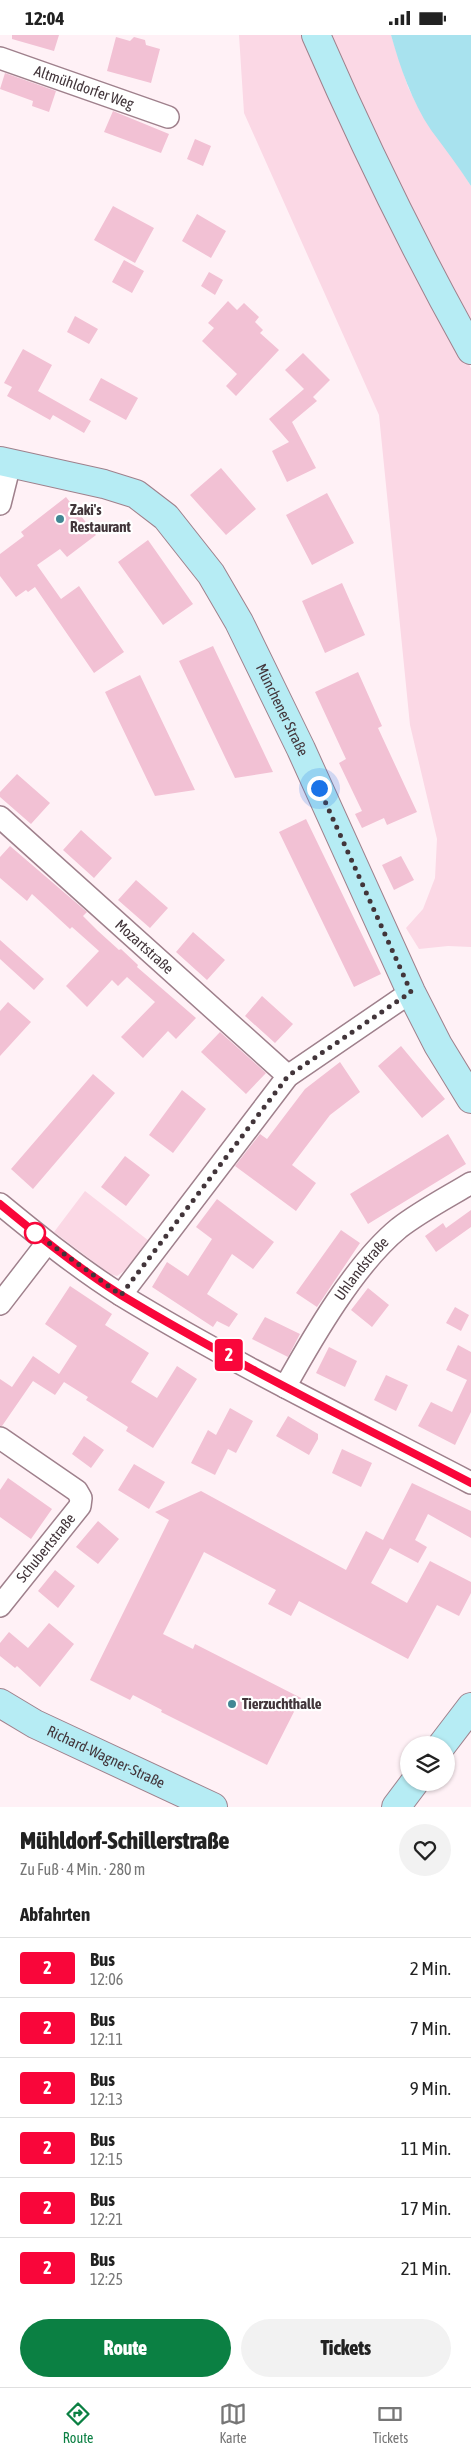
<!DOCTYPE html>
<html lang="de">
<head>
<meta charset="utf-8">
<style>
  :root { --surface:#fff; --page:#f2f2f2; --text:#222; --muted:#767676; --line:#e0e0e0; --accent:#0b8043 }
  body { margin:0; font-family:"Asap Condensed",sans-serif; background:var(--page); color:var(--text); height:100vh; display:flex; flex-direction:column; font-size:19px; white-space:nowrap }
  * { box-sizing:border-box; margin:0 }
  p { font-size:16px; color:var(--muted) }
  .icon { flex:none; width:28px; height:28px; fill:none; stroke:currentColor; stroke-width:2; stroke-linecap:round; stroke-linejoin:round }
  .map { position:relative; height:1772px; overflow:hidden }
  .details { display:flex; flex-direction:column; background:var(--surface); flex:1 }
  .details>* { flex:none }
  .badge { padding:0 10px; border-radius:4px; font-size:18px; line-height:32px }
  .fabs { position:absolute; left:400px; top:1701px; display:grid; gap:10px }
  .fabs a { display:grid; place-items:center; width:55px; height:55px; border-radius:50%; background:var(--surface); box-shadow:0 1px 4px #0004; font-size:25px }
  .you { position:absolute; width:25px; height:25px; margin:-12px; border:4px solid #fff; border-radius:50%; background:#1a73e8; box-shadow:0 0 0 8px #1a73e833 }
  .map>.badge { position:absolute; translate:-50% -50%; box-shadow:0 0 0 2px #fff }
  h2 { padding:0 20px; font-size:19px; line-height:45px }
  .round { display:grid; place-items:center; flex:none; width:52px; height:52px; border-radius:26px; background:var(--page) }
  .overview { display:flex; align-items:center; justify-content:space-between; height:85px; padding:0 20px }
  h1 { font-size:24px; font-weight:800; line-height:38px }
  .action { display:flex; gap:10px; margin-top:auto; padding:10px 20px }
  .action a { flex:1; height:58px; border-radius:30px; background:var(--accent); color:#fff; font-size:20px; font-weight:800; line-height:58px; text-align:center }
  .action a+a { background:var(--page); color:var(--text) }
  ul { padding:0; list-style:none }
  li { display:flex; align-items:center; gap:15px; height:60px; padding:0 20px; border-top:1px solid var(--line) }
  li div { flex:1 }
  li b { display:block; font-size:19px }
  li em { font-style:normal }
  li .badge { min-width:55px; font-weight:700; text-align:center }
  .status { display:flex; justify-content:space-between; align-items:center; height:35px; padding:0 25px; background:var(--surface); direction:ltr }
  .status svg { height:14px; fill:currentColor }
  .dock { display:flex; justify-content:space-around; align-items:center; height:70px; border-top:1px solid var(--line); background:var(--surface); font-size:14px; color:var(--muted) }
  .dock a { display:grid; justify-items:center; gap:2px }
  .dock .selected { color:var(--accent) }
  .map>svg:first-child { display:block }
  .green { fill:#fbd8e5 }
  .water { fill:#a8e2ee }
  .building { fill:#f2c1d4 }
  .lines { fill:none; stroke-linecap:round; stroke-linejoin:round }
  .street-casing { stroke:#9f808c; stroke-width:24 }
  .secondary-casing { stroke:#9f808c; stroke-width:30 }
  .street { stroke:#fff; stroke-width:21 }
  .secondary { stroke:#b6ecf4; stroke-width:28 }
  .line-casing { stroke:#fff; stroke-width:11 }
  .line { stroke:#f9063a; stroke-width:8 }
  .walk { stroke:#42353a; stroke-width:5; stroke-dasharray:0 9 }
  .poi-dot { fill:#428794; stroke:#fff; stroke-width:2 }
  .stop-dot { fill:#fff; stroke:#f9063a; stroke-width:2.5 }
  .labels { text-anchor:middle; stroke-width:4.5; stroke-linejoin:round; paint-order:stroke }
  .street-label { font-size:15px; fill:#42353a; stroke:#fff }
  .poi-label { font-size:15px; font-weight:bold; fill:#42353a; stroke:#fff; text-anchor:start }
</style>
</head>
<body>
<div class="status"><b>12:04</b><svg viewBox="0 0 49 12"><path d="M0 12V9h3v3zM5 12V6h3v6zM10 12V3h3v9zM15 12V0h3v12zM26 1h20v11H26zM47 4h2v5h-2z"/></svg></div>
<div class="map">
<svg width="471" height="1772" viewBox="0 0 471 1772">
  <rect width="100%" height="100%" fill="#fff1f6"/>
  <path class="green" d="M239,0H304L417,239L471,333V912L448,911L419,914L406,893L423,874L435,843L437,804L410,690L379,380L244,78Z
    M327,0H391L408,52L417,70L431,94L451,120L471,151V289L409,175Z
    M85,1156L149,1206L124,1236L117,1241L110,1239L54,1197Z"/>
  <path class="water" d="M391,0H471V151C459,132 445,114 431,95C412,67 400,32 391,0Z"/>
  <path class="building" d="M12,0H59L54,16L12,4Z
    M116,2L130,6L134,2L145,5L146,10L160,14L151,48L107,36Z
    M5,38L56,56L49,77L32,71L33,66L0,54Z
    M113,76L169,99L161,118L104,97Z
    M195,104L211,111L203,131L187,124Z
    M113,171L154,193L135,228L94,205Z
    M197,179L226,196L211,223L182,206Z
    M124,225L144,236L132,258L112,247Z
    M209,237L223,245L215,260L201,251Z
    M228,266L237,275L244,268L259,282L255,287L263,295L260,298L279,315L236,361L226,351L237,339L202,306L214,293L208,288Z
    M75,281L98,294L89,309L67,297Z
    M23,314L52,330L38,356L91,386L84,398L53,380L50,385L7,361L12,352L4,348Z
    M303,318L330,345L313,362L317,366L292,387L316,433L287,447L272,416L289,407L269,384L304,354L285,335Z
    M101,343L138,363L126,385L89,365Z
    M221,433L256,474L226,500L190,460Z
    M327,458L354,508L312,530L286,480Z
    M66,462L96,500L67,522L60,514L37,530L61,564L79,551L124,617L94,638L35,552L28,557L26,555L16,562L0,541V519L24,501L21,497Z
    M148,505L193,569L163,590L118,527Z
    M342,548L365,600L325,618L302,566Z
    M213,611L273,737L235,743L179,626Z
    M358,637L382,691L378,693L417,777L387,790L384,783L362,793L355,779L362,776L339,728L346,724L315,657Z
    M140,640L195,755L155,761L105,657Z
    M17,739L50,768L31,789L0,762V757Z
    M306,784L381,939L354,952L279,797Z
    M81,795L112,823L94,843L63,815Z
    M10,811L87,877L83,881L98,896L119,915L121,914L138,930L137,932L196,983L176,1004L168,996L143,1023L121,1002L155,967L127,942L118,951L112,945L87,972L66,951L99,916L72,892L70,894L32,859L27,866L0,843V822Z
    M401,821L414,845L394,855L382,830Z
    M136,845L168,873L150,893L118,865Z
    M193,897L225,925L207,945L176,917Z
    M0,905L44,944L34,955L0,924Z
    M262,961L293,989L275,1008L245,981Z
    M8,967L31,987L0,1021V976Z
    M220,997L266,1038L246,1059L201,1017Z
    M401,1011L445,1064L422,1083L378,1031Z
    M340,1027L360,1057L330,1080L292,1130L316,1148L296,1176L235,1131L260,1099L267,1104L305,1054Z
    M93,1039L115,1058L33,1154L11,1134Z
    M182,1055L206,1074L173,1118L149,1100Z
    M448,1099L466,1129L368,1189L350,1159Z
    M125,1121L150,1140L126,1171L101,1152Z
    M217,1164L274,1207L253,1234L232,1219L207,1259L238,1279L229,1292L217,1286L213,1292L152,1252L167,1227L188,1241L212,1204L196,1192Z
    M471,1175V1192L436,1217L425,1201L443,1188L446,1193Z
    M341,1195L360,1208L317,1272L296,1258Z
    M70,1251L112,1279L105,1290L149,1318L131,1347L157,1363L177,1331L197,1344L153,1413L126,1396L128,1392L86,1365L88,1362L64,1347L55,1360L33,1346L2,1391H0V1344L12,1352L33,1321L59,1339L77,1311L45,1289Z
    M368,1253L389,1270L372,1292L351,1275Z
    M455,1272L469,1280L461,1296L446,1288Z
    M265,1282L300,1299L288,1322L252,1304Z
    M458,1310L471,1317V1377L455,1410L418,1391L431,1367L452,1377L467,1345L446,1335Z
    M329,1312L357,1326L345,1352L316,1338Z
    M386,1340L408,1350L396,1376L374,1365Z
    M230,1373L253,1386L236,1418L228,1414L215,1440L191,1428L208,1395L216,1400Z
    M288,1381L318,1399V1404L309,1420L276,1401Z
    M84,1401L104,1415L91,1433L72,1419Z
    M342,1414L372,1428L361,1452L332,1438Z
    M134,1429L165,1447L149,1474L118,1455Z
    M8,1443L52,1474L31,1504L0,1482V1455Z
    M412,1448L471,1476V1503L428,1479L415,1505L427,1512L418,1528L390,1513L371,1548L407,1568L430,1526L471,1547V1558L459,1581L437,1570L408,1624L299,1566L291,1581L268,1569L276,1555L204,1517L163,1599L193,1614L195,1609L301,1663L267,1730L161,1677L162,1675L133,1660L130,1665L90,1645L169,1485L155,1477L201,1456L346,1535L366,1496L383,1505Z
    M98,1486L119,1504L98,1529L76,1512Z
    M55,1535L75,1551L58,1573L38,1556Z
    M49,1588L74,1609L40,1652L17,1631L15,1633L0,1621V1608L9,1597L28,1613Z"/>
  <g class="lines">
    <g class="street-casing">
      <g id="street">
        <path id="s1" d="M0,23L168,82"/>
        <path d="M0,469L10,429"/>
        <path id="s2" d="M0,782L288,1041"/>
        <path d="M0,1169C39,1201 78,1233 121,1260C234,1329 354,1387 471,1448"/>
        <path d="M121,1260L288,1041L411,957"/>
        <path d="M0,1269L47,1208"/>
        <path id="s3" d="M285,1352C313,1302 355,1229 399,1193C421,1176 448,1162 471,1148"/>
        <path d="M0,1403L77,1456L81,1463L80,1471L0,1571"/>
      </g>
    </g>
    <g class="secondary-casing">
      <g id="secondary">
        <path d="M316,0C363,108 414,213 471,315"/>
        <path id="s4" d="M0,426L104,449L136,459L166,482L211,539L239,587L301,714L411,957L438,1010L471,1064"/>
        <path id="s5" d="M0,1668L35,1689L213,1772"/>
        <path d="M442,1710L471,1672"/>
        <path d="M396,1772L414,1748"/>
      </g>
    </g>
    <use href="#street" class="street"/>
    <use href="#secondary" class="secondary"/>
  </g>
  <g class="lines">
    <g class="line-casing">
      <path id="line" d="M0,1169C39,1201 78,1233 121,1260C234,1328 354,1387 471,1448"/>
    </g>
    <use href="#line" class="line"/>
    <path class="walk" d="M35,1198L121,1260L288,1041L411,957L319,753"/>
  </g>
  <g class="poi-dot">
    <circle cx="60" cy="484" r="5"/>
    <circle cx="232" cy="1669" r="5"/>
  </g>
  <circle class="stop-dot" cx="35" cy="1198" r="10"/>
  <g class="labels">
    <g class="street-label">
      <text dy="5" stroke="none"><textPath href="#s1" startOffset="89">Altmühldorfer Weg</textPath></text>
      <text dy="5" stroke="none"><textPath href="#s4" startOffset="404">Münchener Straße</textPath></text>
      <text dy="5" stroke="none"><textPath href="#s2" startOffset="194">Mozartstraße</textPath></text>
      <text dy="5" stroke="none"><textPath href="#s3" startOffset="141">Uhlandstraße</textPath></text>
      <text transform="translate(46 1513) rotate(-51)" y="5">Schubertstraße</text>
      <text dy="5" stroke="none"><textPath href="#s5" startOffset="119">Richard-Wagner-Straße</textPath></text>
    </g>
    <g class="poi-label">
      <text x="70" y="480">Zaki's<tspan x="70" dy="17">Restaurant</tspan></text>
      <text x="242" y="1674">Tierzuchthalle</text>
    </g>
  </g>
</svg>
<div class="fabs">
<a><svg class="icon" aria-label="layers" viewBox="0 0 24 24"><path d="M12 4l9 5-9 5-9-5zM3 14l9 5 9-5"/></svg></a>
</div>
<div class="you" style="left:319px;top:753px"></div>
<b class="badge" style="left:229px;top:1320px;background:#f9063a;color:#fff">2</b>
</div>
<section class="details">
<div class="overview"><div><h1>Mühldorf-Schillerstraße</h1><p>Zu Fuß · 4 Min. · 280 m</p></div><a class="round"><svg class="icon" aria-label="heart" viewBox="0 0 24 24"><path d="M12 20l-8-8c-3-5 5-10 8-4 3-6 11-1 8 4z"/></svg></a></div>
<h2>Abfahrten</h2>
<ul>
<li><span class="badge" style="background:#f9063a;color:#fff">2</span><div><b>Bus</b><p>12:06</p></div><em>2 Min.</em></li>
<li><span class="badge" style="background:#f9063a;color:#fff">2</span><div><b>Bus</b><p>12:11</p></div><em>7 Min.</em></li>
<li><span class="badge" style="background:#f9063a;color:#fff">2</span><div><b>Bus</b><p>12:13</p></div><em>9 Min.</em></li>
<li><span class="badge" style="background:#f9063a;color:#fff">2</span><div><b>Bus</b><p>12:15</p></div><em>11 Min.</em></li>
<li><span class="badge" style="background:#f9063a;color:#fff">2</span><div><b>Bus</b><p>12:21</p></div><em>17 Min.</em></li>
<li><span class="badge" style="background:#f9063a;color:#fff">2</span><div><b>Bus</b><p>12:25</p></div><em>21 Min.</em></li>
</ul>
<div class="action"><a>Route</a><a>Tickets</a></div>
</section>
<nav class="dock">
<a class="selected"><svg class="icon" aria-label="directions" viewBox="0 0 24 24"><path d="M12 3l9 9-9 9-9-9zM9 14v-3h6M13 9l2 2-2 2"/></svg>Route</a>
<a><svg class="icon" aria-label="map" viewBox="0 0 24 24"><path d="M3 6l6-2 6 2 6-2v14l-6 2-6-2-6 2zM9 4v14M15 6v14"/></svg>Karte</a>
<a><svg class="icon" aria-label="tickets" viewBox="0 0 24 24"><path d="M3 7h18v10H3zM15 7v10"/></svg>Tickets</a>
</nav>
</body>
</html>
